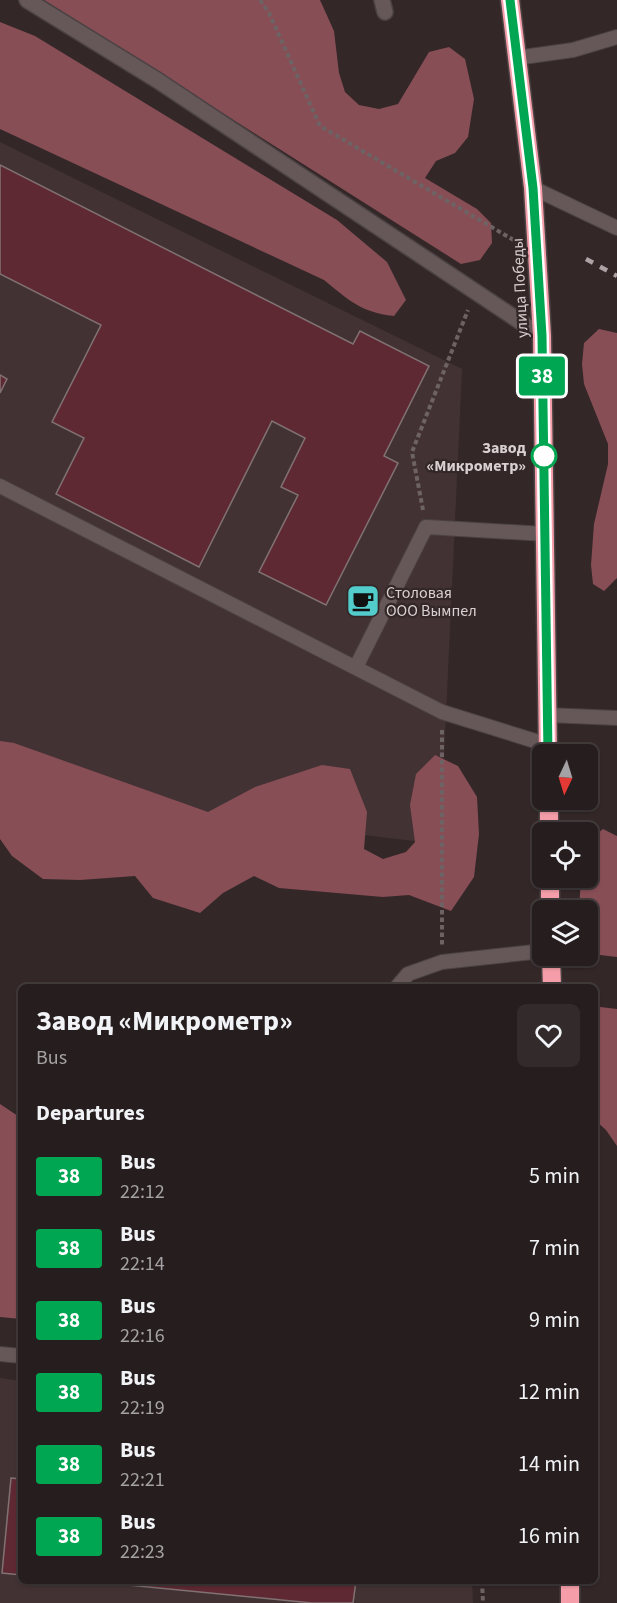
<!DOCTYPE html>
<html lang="en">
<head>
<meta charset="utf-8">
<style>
  :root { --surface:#261d1e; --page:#322a2b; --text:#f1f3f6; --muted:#a4a2a4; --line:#423b3c }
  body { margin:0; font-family:"Source Sans 3",sans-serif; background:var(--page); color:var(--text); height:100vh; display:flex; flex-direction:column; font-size:22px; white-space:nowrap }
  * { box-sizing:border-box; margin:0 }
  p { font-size:20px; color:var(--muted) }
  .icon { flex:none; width:33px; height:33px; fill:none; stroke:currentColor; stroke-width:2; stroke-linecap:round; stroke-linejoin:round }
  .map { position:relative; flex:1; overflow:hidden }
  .sheet { position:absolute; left:18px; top:984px; width:580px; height:600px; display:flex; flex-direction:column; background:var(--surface); border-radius:9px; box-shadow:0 2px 4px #0004,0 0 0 2px var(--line) }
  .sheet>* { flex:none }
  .badge { padding:0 12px; border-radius:4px; font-size:21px; line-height:39px }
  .needle { width:39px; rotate:184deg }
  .tools { position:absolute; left:532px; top:744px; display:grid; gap:12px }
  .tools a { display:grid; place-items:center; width:66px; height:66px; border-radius:9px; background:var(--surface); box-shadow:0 2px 4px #0004,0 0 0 2px var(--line); font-size:30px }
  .map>.badge { position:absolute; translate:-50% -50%; box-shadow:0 0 0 3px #fff }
  h2 { padding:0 18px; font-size:22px; line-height:54px }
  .round { display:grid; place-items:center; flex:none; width:63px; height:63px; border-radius:9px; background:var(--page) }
  .overview { display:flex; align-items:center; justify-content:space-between; height:102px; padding:0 18px }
  h1 { font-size:28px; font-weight:700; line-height:45px }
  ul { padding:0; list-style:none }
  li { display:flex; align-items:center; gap:18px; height:72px; padding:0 18px }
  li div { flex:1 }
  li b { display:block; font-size:22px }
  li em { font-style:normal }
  li .badge { min-width:66px; font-weight:700; text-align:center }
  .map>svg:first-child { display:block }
  .built { fill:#433234 }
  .forest { fill:#874e56 }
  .building { fill:#5f2933; stroke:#807273; stroke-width:1.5 }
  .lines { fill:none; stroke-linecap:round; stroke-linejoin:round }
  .lane-casing { stroke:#4b4243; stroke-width:16 }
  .street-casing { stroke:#4b4243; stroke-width:18 }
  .highway-casing { stroke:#4b4243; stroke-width:21 }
  .path { stroke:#6e6364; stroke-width:4; stroke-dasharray:4.5 3; stroke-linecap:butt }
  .lane { stroke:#665859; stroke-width:14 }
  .street { stroke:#665859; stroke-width:15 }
  .highway { stroke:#f59eaa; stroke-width:18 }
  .rail { stroke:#ada3a4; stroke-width:4.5; stroke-dasharray:8 8; stroke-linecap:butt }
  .line-casing { stroke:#fff; stroke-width:14 }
  .line { stroke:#00a651; stroke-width:9 }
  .stop-dot { fill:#fff; stroke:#00a651; stroke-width:3 }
  .labels { text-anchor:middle; stroke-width:4.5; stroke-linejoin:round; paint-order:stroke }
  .street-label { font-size:16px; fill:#d8cfd0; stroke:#332728 }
  .stop-label { font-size:16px; font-weight:bold; fill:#d8cfd0; stroke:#332728; text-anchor:end }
  .poi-label { font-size:16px; fill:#d8cfd0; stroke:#332728; text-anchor:start }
</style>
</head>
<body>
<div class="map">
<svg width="617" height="1603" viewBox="0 0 617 1603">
  <rect width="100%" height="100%" fill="#332728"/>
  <path class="built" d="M0,142L462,369L440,844L7,793L0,789Z
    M0,1378L21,1381V1581H472L473,1603H0Z"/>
  <path class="forest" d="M44,0H320L334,31L339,73L345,92L359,105L379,109L398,104L429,52L449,47L465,59L474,99L468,137L455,153L436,161L425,178L477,209L491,223L492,243L480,260L461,264Z
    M0,22L35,36L337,220L387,262L406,300L394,316C360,312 349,300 324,280L0,129Z
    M599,329L617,333V578L604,591L593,584L591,565L594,524L608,464V444L584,384L582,364L584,343Z
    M0,741L14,743L208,812L255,787L322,765L350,769L367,812L364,849L383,859L406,852L415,842L410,805L416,774L435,755L458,766L477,797L479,834L474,877L451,911L409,895L383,897L279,888L254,876L223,893L200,913L153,898L135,876L80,880L43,879L12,856L0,839Z
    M603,829L617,836V957L600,955L588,941V910H579L581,878H588V841Z
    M600,1007L617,1009V1146L606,1130L596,1121V1009Z
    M0,1104L21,1118V1319L0,1317Z"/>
  <path class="building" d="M0,165L353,344L360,331L429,366L384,456L398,463L326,605L259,572L298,495L281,487L305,438L272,421L199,567L56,494L84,438L52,422L101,325L0,274Z
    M0,375L7,379L0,393Z
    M11,1478L21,1479V1575L2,1573Z
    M87,1581H356L353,1603H312Z"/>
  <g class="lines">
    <g class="lane-casing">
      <path id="lane" d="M516,58L573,50L617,37
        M533,188L617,228
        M0,486L442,712L548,745
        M356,667L426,527L545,534
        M548,715L617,718
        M397,987L408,974L442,962L543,951
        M0,1354L21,1356"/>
    </g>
    <g class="street-casing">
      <path id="street" d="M27,0L157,80L542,336
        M382,0L385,12"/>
    </g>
    <g class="highway-casing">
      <path id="highway" d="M510,0L533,188L542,336L548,754
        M549,800V832
        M550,878V910
        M551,956L552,987
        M570,1581V1603"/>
    </g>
    <path class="path" d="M260,0L269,13L320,126L517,242
      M423,510L412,452L468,310
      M442,730V945
      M482,1581L483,1603"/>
    <use href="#lane" class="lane"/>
    <use href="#street" class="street"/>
    <use href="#highway" class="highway"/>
    <path class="rail" d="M586,259L617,276"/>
  </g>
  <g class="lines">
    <g class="line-casing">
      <path id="line" d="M510,0L533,188L542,336L548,754"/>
    </g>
    <use href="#line" class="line"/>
  </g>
  <defs>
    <g id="cafe-square" transform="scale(1.725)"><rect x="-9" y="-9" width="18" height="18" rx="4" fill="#52cdcc" stroke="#332728"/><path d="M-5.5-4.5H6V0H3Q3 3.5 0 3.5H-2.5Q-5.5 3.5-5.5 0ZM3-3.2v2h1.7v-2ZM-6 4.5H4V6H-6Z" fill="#111"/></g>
  </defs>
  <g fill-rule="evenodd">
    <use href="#cafe-square" x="363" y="601"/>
  </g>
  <circle class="stop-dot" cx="544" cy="456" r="12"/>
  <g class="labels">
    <g class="street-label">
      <text transform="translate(519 288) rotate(-93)" y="6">улица Победы</text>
    </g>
    <g class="stop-label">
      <text x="526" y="453">Завод<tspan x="526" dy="18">«Микрометр»</tspan></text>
    </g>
    <g class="poi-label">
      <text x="386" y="598">Столовая<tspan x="386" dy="18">ООО Вымпел</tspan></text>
    </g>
  </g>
</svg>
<div class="tools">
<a><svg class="needle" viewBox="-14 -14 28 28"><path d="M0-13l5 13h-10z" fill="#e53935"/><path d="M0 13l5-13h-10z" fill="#a4a2a4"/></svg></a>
<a><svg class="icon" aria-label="locate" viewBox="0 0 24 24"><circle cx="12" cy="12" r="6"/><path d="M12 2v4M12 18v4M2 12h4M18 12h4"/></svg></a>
<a><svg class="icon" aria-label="layers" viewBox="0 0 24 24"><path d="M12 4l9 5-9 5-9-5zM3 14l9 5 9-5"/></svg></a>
</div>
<b class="badge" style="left:542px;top:376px;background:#00a651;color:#fff">38</b>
<section class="sheet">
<div class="overview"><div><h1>Завод «Микрометр»</h1><p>Bus</p></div><a class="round"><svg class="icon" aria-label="heart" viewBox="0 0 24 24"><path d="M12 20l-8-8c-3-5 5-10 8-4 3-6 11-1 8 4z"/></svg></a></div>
<h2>Departures</h2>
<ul>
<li><span class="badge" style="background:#00a651;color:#fff">38</span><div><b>Bus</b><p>22:12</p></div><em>5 min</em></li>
<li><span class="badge" style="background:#00a651;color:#fff">38</span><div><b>Bus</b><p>22:14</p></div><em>7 min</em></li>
<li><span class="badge" style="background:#00a651;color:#fff">38</span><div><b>Bus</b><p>22:16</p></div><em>9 min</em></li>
<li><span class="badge" style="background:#00a651;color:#fff">38</span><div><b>Bus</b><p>22:19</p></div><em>12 min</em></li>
<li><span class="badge" style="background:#00a651;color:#fff">38</span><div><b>Bus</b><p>22:21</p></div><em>14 min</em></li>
<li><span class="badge" style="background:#00a651;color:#fff">38</span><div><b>Bus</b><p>22:23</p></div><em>16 min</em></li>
</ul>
</section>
</div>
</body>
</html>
